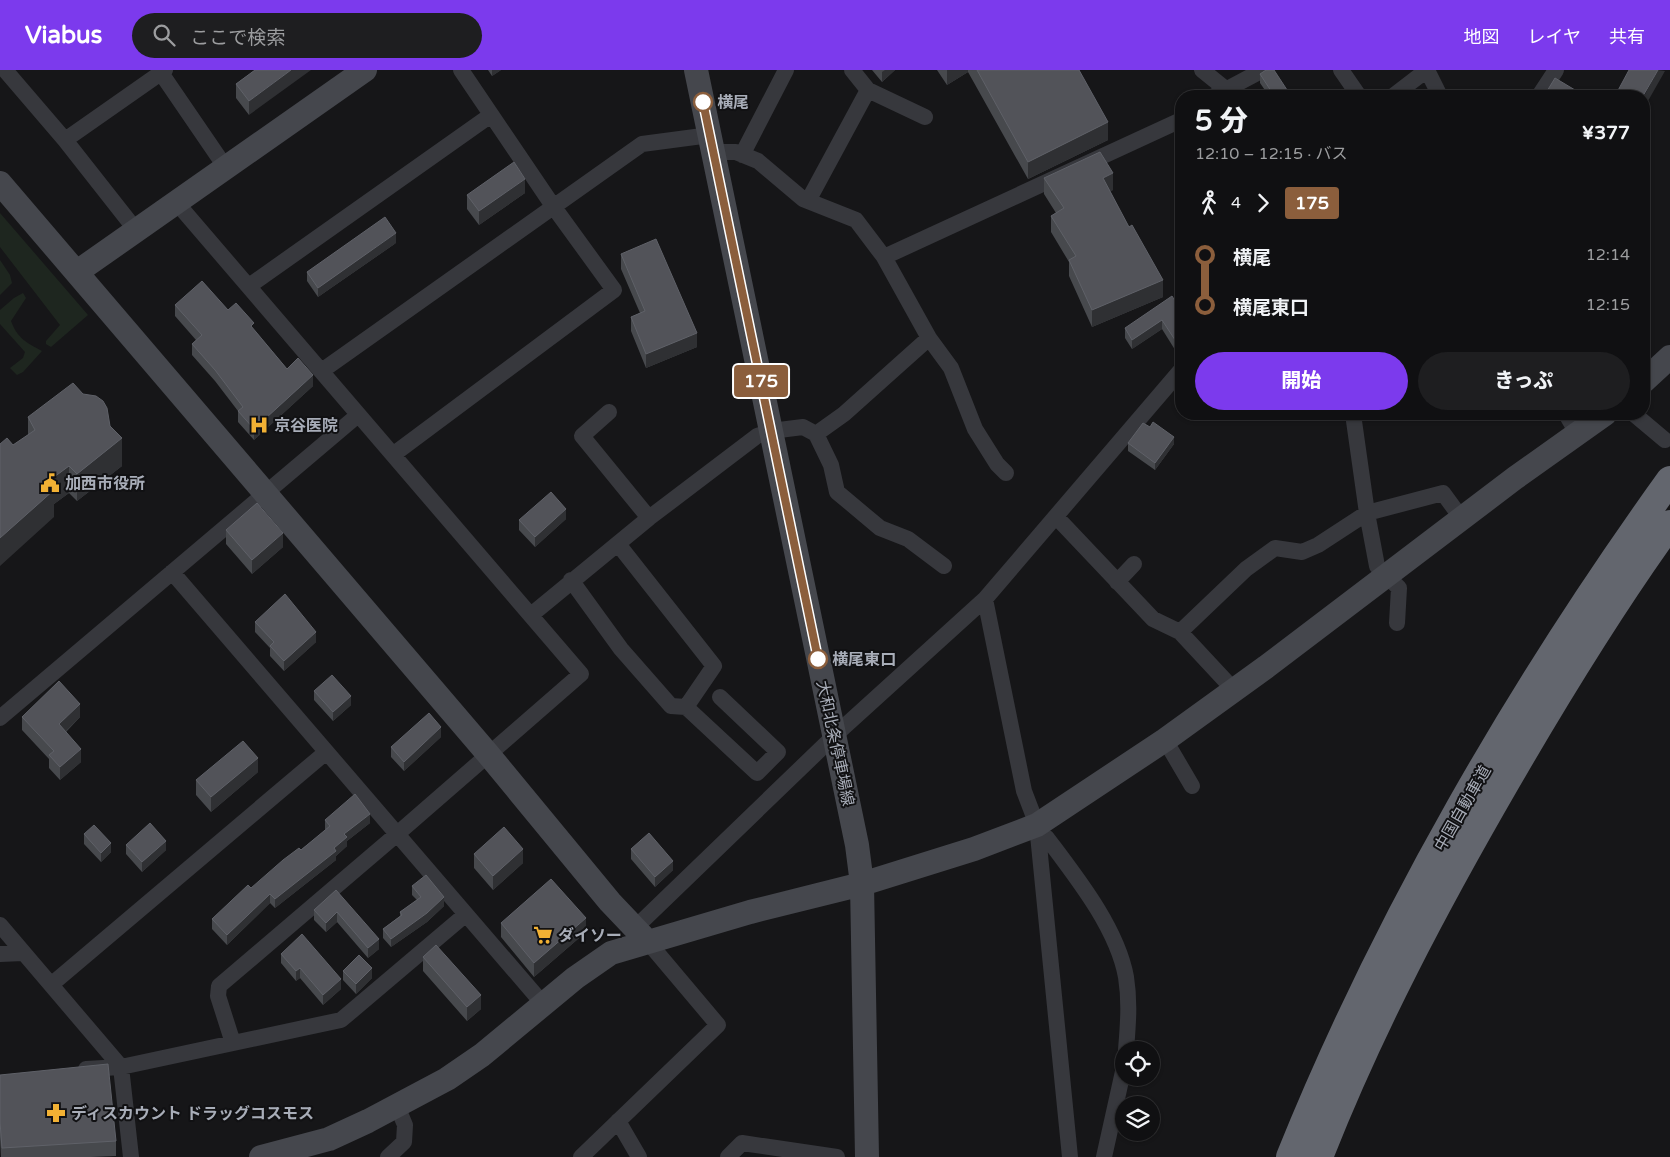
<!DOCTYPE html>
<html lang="ja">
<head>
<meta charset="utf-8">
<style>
  :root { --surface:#101012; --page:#1e1e20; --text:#f1f3f6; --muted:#9c9d9f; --line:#303032; --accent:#7c3aed }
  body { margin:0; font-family:"Varela Round","Noto Sans JP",sans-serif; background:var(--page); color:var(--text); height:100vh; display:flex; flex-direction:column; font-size:19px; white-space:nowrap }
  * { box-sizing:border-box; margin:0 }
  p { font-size:16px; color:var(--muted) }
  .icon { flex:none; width:28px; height:28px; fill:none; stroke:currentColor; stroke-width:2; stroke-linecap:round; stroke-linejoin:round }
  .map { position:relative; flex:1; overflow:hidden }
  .side { position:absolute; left:1175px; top:20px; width:475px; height:330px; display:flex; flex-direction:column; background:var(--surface); border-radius:20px; box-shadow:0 1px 4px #0004,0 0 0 1px var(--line) }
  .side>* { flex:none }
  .badge { padding:0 10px; border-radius:4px; font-size:18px; line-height:32px }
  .tools { position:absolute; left:1115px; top:971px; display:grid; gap:10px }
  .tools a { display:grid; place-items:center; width:45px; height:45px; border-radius:50%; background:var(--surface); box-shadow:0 1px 4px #0004,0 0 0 1px var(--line); font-size:25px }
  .map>.badge { position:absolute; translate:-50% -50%; box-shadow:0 0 0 2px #fff }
  .legs { display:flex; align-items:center; gap:8px; height:55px; padding:0 20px; font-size:16px }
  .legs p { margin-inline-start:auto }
  .headline { display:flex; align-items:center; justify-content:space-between; height:85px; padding:0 20px }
  h1 { font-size:28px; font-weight:800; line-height:38px }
  .action { display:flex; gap:10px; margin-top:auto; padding:10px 20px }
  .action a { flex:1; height:58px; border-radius:30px; background:var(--accent); color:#fff; font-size:20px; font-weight:800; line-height:58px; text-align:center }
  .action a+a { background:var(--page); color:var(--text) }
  ul { padding:0 20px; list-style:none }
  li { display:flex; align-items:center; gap:18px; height:50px; font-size:19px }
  li i { display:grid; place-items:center; width:8px; height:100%; margin:0 6px; background:currentColor }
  li i::after { content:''; width:12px; height:12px; margin:-6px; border:4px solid; border-radius:50%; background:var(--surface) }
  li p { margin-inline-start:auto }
  li:first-child i { background:linear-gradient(#0000 50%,currentColor 0) }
  li:last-child i { background:linear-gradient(currentColor 50%,#0000 0) }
  header { display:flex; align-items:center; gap:30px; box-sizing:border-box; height:70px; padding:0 25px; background:var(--accent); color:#fff }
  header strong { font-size:24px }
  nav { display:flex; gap:28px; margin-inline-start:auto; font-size:18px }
  .search { width:350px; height:45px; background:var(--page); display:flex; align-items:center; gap:12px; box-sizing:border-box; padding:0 18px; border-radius:28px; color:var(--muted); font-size:19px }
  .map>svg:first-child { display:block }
  .green { fill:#1e261f }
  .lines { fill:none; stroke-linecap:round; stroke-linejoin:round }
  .street { stroke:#37383d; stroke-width:16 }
  .secondary { stroke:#45474d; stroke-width:24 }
  .highway { stroke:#63666e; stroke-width:28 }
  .wall { fill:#47494d }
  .shaded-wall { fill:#2f3033 }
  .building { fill:#525359; stroke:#5f6168 }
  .line-1-casing { stroke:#fff; stroke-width:11 }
  .line-1 { stroke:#8b5e3c; stroke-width:8 }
  .stop-1-dot { fill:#fff; stroke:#8b5e3c; stroke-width:2.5 }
  .labels { text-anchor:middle; stroke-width:4; stroke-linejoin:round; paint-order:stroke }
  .stop-label { font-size:16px; font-weight:bold; fill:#a8adb8; stroke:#111113; text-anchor:start }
  .poi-label { font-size:16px; font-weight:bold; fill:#a8adb8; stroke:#111113; text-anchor:start }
  .street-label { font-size:16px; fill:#a8adb8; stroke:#111113 }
</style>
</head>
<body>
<header>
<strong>Viabus</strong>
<div class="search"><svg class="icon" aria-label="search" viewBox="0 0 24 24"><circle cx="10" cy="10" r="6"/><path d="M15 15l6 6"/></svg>ここで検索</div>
<nav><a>地図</a><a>レイヤ</a><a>共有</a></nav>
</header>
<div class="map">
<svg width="1670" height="1087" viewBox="0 0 1670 1087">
  <rect width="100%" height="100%" fill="#161618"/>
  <path class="green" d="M0,143L88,245L51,277L46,274V271L60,255L0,177Z
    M0,190L10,205L12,213L0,225Z
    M23,223L26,228L11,251C17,268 27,273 42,281L23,302L17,305L10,298L23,288L25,282L0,254V240L14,228Z"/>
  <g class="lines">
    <path class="street" d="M5,0L65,70L135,159
      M159,0L226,98
      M1202,0L1233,25
      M1341,0L1359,26
      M868,20L925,47
      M1214,26L1263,0
      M1393,26L1427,0L1439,24
      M1539,26L1556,0
      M65,70L165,0
      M714,82H736L758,91L803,129L856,150L884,187L929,268L951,298L975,359L997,394L1006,403
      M742,85L786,0
      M808,131L868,20L852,0
      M176,132L581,604L396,765L219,916L218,926L233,973
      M884,187L1181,50
      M249,216L491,45
      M323,300L642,74L710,65
      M609,342L582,366L649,448
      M1353,344L1367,443L1377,496L1399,518L1397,553
      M1566,344L1577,363
      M1634,344L1665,370
      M816,364L844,344L929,268
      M394,384L614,220L553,136L461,0
      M1062,453L1153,549L1180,562L1234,620
      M618,474L714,596L686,637
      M172,502L544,935
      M571,510L621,579L671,636L686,637L757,703L778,682L720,627
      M1117,512L1134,494
      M985,529L1024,721L1037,755L1070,1087
      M531,545L649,448L757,366L771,361L803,357L816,364L831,395L837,422L880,458L908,469L944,496
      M1180,562L1246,499L1275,478L1302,482L1318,475L1367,443L1443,423L1462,449
      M0,648L358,345
      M1165,670L1192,716
      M1039,769L1047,768C1077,808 1117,858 1126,907C1130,932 1128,955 1126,980
      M0,855L121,997L131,1087
      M635,858L834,666L985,529L1181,300
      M0,884L23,883
      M52,914L325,683
      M86,999L121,997L341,950L465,845
      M618,1051L639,1087
      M388,1087L404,1072L405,1055L397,1036
      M581,1087L718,955L648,872
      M728,1087L742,1073L837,1087
      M1104,1087L1124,997"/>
    <path class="secondary" d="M696,0L857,775L862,814L867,1087
      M0,113L488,684L610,832L648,872
      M77,202L365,0
      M1644,311L1670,287
      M261,1087L329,1069L368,1051L447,1009L482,985L575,908L611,883L750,842L862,814L974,779L1037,755L1165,670L1266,597L1515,408L1605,344"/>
    <path class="highway" d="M1290,1087C1386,849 1521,617 1670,410
      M1319,1087C1370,957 1436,833 1506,712C1557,624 1610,537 1670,454"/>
  </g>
  <path class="wall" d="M255,0L249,45L236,28V14Z
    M488,0H501L492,6Z
    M872,0H895L882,12Z
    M937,0H1079L1108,70L1028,109L968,2L947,15Z
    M1260,4L1291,26H1269L1260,13Z
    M1044,108L1113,120L1110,121L1163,227L1092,257L1069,206V192L1051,162V146L1056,143L1044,124Z
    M525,123L479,155L467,139V125Z
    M396,173L318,227L307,211V202Z
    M621,184L697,277L646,298L631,261V247L640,243L621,199Z
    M175,235L228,240L254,260L287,299L313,316L254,370L238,352V341L215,311L192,285V274L196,270L175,246Z
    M1181,240L1177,283L1162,259L1132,279L1125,268V258Z
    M28,347L110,356L122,396L77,431L69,423L54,434V447L13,375L28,365Z
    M1128,373L1174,374L1155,400L1128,381Z
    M566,449L535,477L519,460V450Z
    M226,460L283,477L252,504L226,474Z
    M255,552L316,572L284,601L270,586V578L255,562Z
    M314,621L351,635L333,651L314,630Z
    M22,647H80L66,662L81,692L60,710L49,698V689L22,660Z
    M441,667L404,701L391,687V677Z
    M258,702L211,742L196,725V710Z
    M325,750L370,753L347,771V776L336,786V790L275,838L270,833L227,875L212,859V849L326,760L325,759Z
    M84,764L111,782L101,792L84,774Z
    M126,775L166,780L142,802L126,784Z
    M631,779L673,800L655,817L631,789Z
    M474,784L523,793L493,820L474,798Z
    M412,816L444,836L427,852L391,877L383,868V859L400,846V842L417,830L412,825Z
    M336,820L379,879L368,888L337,852L326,862L314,850V840Z
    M501,853L586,862L534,907L501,867Z
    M281,884L341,919L323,935L300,908L296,911L281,893Z
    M423,887L481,939L467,951L423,901Z
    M343,901L372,908L356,924L343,910Z
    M0,1005L116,1071V1086L91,1087H1L0,1067Z"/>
  <path class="shaded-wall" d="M291,0H311L249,45V31Z
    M492,0H501L492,6Z
    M885,0H895L882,12V2Z
    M947,0H968V2L947,15Z
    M1658,0L1665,1L1644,38V26Z
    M1108,52V70L1028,109V92Z
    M1113,103V120L1103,125V108Z
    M525,109V123L479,155V141Z
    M396,163V173L318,227V218Z
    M1163,210V227L1092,257V240Z
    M1162,250V259L1132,279V270Z
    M697,263V277L646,298V284Z
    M1181,271V280L1177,283V273Z
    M313,305V316L254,370V359Z
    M1174,367V374L1155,400V393Z
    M122,368V396L77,431V404Z
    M69,396V423L54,434V447L0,496V468L46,413Z
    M566,439V449L535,477V467Z
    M283,463V477L252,504V490Z
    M316,562V572L284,601V591Z
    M351,626V635L333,651V642Z
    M80,634V647L59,668V654Z
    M441,657V667L404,701V692Z
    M81,679V692L60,710V697Z
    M258,688V702L211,742V727Z
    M370,744V753L347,771V776L336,786V790L275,838V829L334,778L344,764Z
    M166,771V780L142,802V792Z
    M111,773V782L101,792V783Z
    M523,779V793L493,820V806Z
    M673,791V800L655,817V807Z
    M270,824V833L227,875V865Z
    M444,827V836L427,852L391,877V869Z
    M337,842V852L326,862V853Z
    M586,848V862L534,907V893Z
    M379,869V879L368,888V878Z
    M300,898V908L296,911V901Z
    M372,898V908L356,924V914Z
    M341,909V919L323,935V925Z
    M481,925V939L467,951V937Z"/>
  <path class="building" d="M255,0H291L249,31L236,14Z
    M977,0H1079L1108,52L1028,92Z
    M1266,0H1274L1291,26H1270L1273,24L1260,4Z
    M1629,0H1658L1643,26H1615Z
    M1555,8L1585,26H1544Z
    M1100,82L1113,103L1103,108L1129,157L1132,155L1163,210L1092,240L1069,190L1076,186L1051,146L1064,138L1044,108Z
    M514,92L525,109L479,141L467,125Z
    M385,147L396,163L318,218L307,202Z
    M656,169L697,263L646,284L631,247L645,241L621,184Z
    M202,211L228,240L236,233L254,253L251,256L287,299L298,288L313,305L254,359L238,341L243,337L215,300L192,274L202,265L175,235Z
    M1172,226L1181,240V271L1177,273L1162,250L1132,270L1125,258Z
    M73,313L83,324L96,326L103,331L107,338L110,356L122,368L77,404L69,396L46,413L54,420L0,468V374L7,368L13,375L35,360L28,347Z
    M1153,352L1174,367L1155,393L1128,373L1143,353L1150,357Z
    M551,422L566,439L535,467L519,450Z
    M257,433L283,463L252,490L226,460Z
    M285,524L316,562L284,591L270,576L274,572L255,552Z
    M332,605L351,626L333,642L314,621Z
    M59,611L80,634L59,654L81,679L60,697L49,685L54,681L22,647Z
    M429,643L441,657L404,692L391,677Z
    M243,671L258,688L211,727L196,710Z
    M355,724L370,744L344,764L347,767L334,778L336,781L275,829L270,824L227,865L212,849L248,815L251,818L283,790L299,778L301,780L330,756L325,750Z
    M150,753L166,771L142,792L126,775Z
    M94,755L111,773L101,783L84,764Z
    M504,757L523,779L493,806L474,784Z
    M649,763L673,791L655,807L631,779Z
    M426,805L444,827L427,843L391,869L383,859L402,845L400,842L421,827L412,816Z
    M551,809L586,848L534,893L501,853Z
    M336,820L379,869L368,878L337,842L326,853L314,840Z
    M302,864L341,909L323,925L300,898L296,901L281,884Z
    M436,875L481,925L467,937L423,887Z
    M359,885L372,898L356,914L343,901Z
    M108,994L116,1071L2,1078L0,1052V1005Z"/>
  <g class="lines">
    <g class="line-1-casing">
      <path id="line-1" d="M703,32L818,589"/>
    </g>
    <use href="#line-1" class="line-1"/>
  </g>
  <defs>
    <g id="hospital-bare" transform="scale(1.5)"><path d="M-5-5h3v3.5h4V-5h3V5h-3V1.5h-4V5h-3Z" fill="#f2b134" stroke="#111113" stroke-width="2.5" paint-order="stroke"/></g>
    <g id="civic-bare" transform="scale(1.5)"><path d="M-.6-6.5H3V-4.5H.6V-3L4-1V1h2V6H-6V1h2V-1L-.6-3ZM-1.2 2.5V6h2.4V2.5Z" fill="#f2b134" stroke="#111113" stroke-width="2.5" paint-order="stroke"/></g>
    <g id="supermarket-bare" transform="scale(1.5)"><path d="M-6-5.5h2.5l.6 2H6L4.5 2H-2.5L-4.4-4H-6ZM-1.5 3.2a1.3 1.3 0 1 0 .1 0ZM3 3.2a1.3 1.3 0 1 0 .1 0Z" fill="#f2b134" stroke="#111113" stroke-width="2.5" paint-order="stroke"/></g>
    <g id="pharmacy-bare" transform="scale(1.5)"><path d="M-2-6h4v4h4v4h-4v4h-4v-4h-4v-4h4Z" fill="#f2b134" stroke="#111113" stroke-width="2.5" paint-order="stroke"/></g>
  </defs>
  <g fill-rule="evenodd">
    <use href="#hospital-bare" x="259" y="355"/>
    <use href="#civic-bare" x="50" y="413"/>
    <use href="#supermarket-bare" x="543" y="865"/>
    <use href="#pharmacy-bare" x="56" y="1043"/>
  </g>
  <g class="stop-1-dot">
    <circle cx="703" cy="32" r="9"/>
    <circle cx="818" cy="589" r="9"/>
  </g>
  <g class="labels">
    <g class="stop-label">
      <text x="717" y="38">横尾</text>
      <text x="832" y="595">横尾東口</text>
    </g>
    <g class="poi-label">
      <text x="274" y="361">京谷医院</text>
      <text x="65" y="419">加西市役所</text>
      <text x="558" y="871">ダイソー</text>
      <text x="71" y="1049">ディスカウント ドラッグコスモス</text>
    </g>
    <g class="street-label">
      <text transform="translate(836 673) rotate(78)" y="6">大和北条停車場線</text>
      <text transform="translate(1462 738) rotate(-60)" y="6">中国自動車道</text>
    </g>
  </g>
</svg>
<div class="tools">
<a><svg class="icon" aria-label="locate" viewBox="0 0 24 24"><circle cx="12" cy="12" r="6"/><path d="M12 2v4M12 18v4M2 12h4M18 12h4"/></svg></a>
<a><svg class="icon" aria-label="layers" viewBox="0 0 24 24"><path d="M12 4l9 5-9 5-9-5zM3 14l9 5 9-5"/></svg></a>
</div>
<b class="badge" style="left:761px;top:311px;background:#8b5e3c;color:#fff">175</b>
<section class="side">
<div class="headline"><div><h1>5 分</h1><p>12:10 – 12:15 · バス</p></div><b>¥377</b></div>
<div class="legs"><svg class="icon" aria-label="walk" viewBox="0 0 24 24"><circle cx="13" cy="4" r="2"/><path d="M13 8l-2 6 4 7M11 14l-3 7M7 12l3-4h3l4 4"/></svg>4<svg class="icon" aria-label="forward" viewBox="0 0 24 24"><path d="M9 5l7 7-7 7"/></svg><b class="badge" style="background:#8b5e3c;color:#fff">175</b></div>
<ul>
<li><i style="color:#8b5e3c"></i><b>横尾</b><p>12:14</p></li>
<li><i style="color:#8b5e3c"></i><b>横尾東口</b><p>12:15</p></li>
</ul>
<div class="action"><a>開始</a><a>きっぷ</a></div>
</section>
</div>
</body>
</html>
